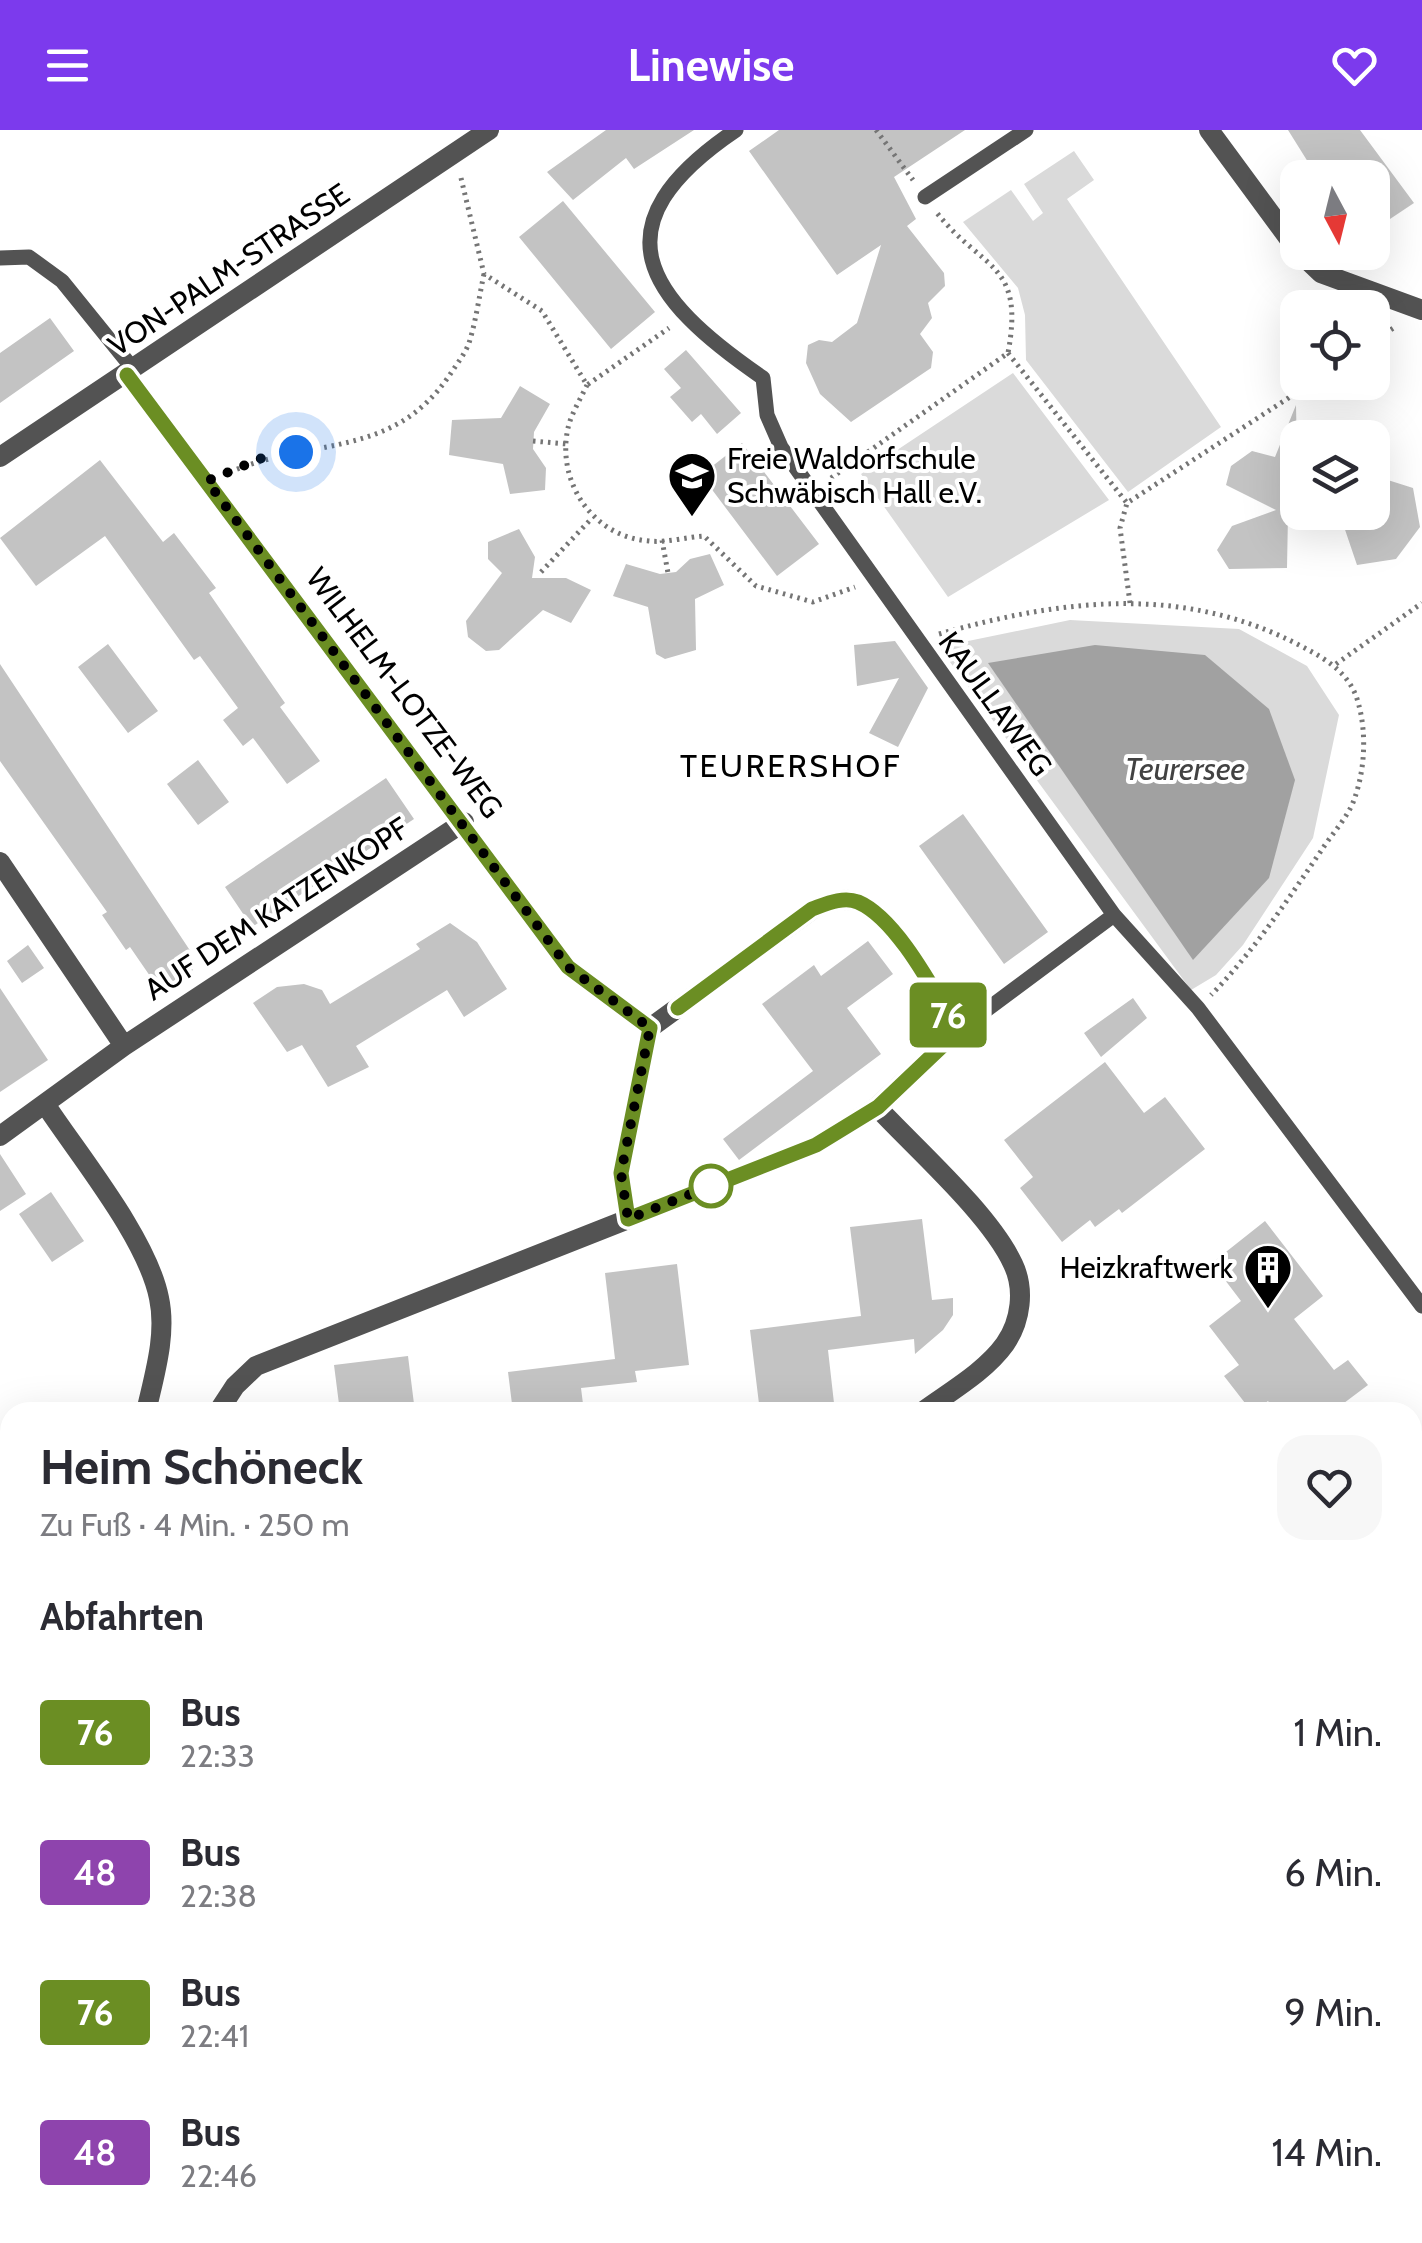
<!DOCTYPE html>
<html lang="de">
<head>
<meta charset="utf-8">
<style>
  :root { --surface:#fff; --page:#f7f7f7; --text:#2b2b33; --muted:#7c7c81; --accent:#7c3aed }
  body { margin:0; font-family:Cabin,sans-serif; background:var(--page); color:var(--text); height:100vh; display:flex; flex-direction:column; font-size:38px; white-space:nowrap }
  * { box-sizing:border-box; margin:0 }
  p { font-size:32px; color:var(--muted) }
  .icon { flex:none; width:55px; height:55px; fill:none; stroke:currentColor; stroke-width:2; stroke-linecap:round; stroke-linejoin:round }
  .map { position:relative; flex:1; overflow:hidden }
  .drawer { position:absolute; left:0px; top:1272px; width:1422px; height:842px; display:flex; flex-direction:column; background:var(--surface); border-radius:30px 30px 0 0; box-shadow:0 10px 40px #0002 }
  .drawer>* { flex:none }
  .badge { padding:0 20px; border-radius:8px; font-size:35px; line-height:65px }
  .needle { width:65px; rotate:173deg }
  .tools { position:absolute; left:1280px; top:30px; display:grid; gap:20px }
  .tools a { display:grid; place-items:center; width:110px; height:110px; border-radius:20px; background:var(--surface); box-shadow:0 10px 40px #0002; font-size:50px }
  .you { position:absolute; width:50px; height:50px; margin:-25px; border:8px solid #fff; border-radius:50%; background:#1a73e8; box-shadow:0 0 0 15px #1a73e833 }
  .map>.badge { position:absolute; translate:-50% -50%; box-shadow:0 0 0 5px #fff }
  h2 { padding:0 40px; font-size:38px; line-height:90px }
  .round { display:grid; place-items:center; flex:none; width:105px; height:105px; border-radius:30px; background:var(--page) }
  .summary { display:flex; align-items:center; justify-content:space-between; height:170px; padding:0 40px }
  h1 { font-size:48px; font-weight:700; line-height:75px }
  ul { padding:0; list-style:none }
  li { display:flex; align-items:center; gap:30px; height:140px; padding:0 40px }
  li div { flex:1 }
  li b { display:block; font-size:38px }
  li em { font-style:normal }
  li .badge { min-width:110px; font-weight:700; text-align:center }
  header { display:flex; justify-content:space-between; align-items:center; height:130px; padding:0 40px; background:var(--accent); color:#fff; font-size:45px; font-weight:700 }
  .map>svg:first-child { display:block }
  .green { fill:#dadada }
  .water { fill:#a1a1a1 }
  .building { fill:#c3c3c3 }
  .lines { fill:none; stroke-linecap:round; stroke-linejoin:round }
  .path { stroke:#757575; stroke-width:5; stroke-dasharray:2.5 5; stroke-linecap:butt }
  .service { stroke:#535353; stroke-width:15 }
  .minor { stroke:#535353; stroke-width:20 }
  .line-casing { stroke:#fff; stroke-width:22 }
  .line { stroke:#6b8e23; stroke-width:15 }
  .walk { stroke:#000; stroke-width:10; stroke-dasharray:0 18 }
  .stop-dot { fill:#fff; stroke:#6b8e23; stroke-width:5 }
  .labels { text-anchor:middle; stroke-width:8; stroke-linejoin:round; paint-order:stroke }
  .street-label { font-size:30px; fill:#000; stroke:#fff }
  .poi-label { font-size:30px; fill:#000; stroke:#fff; text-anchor:start }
  .neighbourhood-label { font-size:32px; letter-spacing:2.5px; fill:#000; stroke:#fff }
  .water-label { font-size:32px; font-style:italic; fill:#424242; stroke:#fff }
</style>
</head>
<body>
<header><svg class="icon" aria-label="menu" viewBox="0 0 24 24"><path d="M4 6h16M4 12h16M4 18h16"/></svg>Linewise<svg class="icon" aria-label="heart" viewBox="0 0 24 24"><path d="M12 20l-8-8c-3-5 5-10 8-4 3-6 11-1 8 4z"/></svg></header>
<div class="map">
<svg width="1422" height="2113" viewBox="0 0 1422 2113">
  <rect width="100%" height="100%" fill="#fff"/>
  <path class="green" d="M1074,21L1094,50L1067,69L1221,297L1128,362L1026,230L1025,185L1018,158L963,92L1011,60L1033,91L1043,83L1024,54Z
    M1013,243L1109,370L948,467L861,344Z
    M1070,490L1239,499L1307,536L1339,585L1313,708L1243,815L1216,845L1191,860L939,517Z
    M1422,1849V2113H1219L1214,2105H1412V1853Z
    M828,2105H1208L1213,2113H831Z"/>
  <path class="water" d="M1095,515L1205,525L1269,579L1295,650L1269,748L1193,830L988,533Z"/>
  <path class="building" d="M606,0H694L634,39L626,28L573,70L547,42Z
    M779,0H965L894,47L916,89L907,96L944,143L945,156L928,173L932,188L920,204L933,222L931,238L851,292L820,264L806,233L808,215L819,210L832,212L857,193L881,115L837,145L749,21Z
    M1288,0H1360L1414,73L1372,101V48H1318Z
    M563,71L655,182L611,219L519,107Z
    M50,188L74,221L0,273V223Z
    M686,220L741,283L717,304L701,284L692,292L670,267L681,258L664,239Z
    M520,256L550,274L534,302L533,319L546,338L545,360L510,364L503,334L449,325L452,290L501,288Z
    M1296,275L1298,378L1288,384L1287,438L1229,439L1217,420L1232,396L1276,380L1226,355L1231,336L1252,321L1275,327Z
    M742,313L819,414L777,446L701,345Z
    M100,330L163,412L174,403L216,458L209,463L285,573L280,577L320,631L287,654L253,608L243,616L223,590L238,578L200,526L194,530L105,406L36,456L0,408Z
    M1372,345L1413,358L1420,397L1396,429L1357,435L1339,382H1372Z
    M519,399L535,427L532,448H566L591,460L571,493L543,480L499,520L486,521L468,507L466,491L502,443L488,429V412Z
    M710,424L724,455L695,469L696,520L665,529L656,524L648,477L613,466L626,434L660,444L676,442L690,429Z
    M895,511L928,558L898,617L869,603L899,548L857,556L854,515Z
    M108,514L158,581L128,603L78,537Z
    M0,534L191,822L184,826L193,840L161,862L130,817L126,820L102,785L107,782L0,631Z
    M198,630L229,672L198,695L167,654Z
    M386,648L414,689L252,797L225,757Z
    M963,684L1048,802L1004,834L919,716Z
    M450,793L477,812L507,859L464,887L447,860L356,916L369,937L328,957L302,915L287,922L253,873L277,857L304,854L322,860L330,874L420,819L416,814Z
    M868,811L893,844L847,878L881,924L739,1030L723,1009L813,941L762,874L814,835L821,846Z
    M28,815L44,838L22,853L7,831Z
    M0,858L48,930L0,962Z
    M1133,868L1147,888L1101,927L1084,903Z
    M1105,932L1144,983L1165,967L1205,1019L1122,1083L1119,1079L1095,1097L1090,1090L1062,1112L1020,1058L1033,1047L1004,1010Z
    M0,1024L26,1064L0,1081Z
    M51,1062L84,1111L52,1132L19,1084Z
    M922,1089L932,1170L953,1168V1185L943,1200L915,1224L914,1209L828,1220L835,1282H760L750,1200L861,1186L850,1097Z
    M1265,1091L1323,1166L1294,1189L1334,1240L1348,1230L1368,1255L1332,1282H1276L1268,1271L1252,1282L1224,1246L1239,1235L1209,1196L1241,1171L1212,1133Z
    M677,1134L689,1235L635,1241L637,1252L581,1258L584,1282H513L508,1242L615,1229L605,1143Z
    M408,1226L415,1282H340L334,1235Z"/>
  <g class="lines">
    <path class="path" d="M876,0L913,50
      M461,48L484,144L542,181L587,255L669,198
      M1372,212L1395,197
      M1008,223L1127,373
      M587,255C581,268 571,284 568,298C556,352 593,407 649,411C666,413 687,407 704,406L756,456L813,472L855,457
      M533,311L567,314
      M230,342C313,307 392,329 449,246C456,235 465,224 469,213C476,191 479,167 484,144
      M831,348L1008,223C1025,132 983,141 937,83
      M662,410L668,443
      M541,442L592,388
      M1130,473L1120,398L1127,373L1313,252
      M939,504C1063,469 1183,454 1301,516C1326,529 1350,543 1358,572C1367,603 1365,640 1354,670C1348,687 1331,705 1321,721C1286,772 1254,821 1211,865
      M1336,534L1422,473
      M1412,1359L1422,1358
      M1412,1438L1422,1435
      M0,1503L10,1501
      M1412,1923L1422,1916
      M1412,1983H1422
      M0,2024L10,2016
      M681,2105L683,2112
      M1246,2105V2113"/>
    <path class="service" d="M736,0C594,96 645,167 763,248L767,285L781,317L1114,785L1198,878L1422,1176
      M925,67L1026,0
      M0,128L29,127L62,151L134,240
      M958,901L1114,785
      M1412,1647L1422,1641"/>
    <path class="minor" d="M1209,0L1298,121
      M1299,122L1321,143L1422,180
      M127,245L568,837L650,898L813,779C827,774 843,766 858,772C898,789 936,865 958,901L877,977L816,1015L256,1236L235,1256L218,1282
      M0,327L489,0
      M0,732L124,916
      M45,974C80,1027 147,1108 159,1168C167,1205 154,1246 146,1282
      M877,977C916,1019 990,1084 1013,1134C1025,1159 1021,1191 1005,1214C985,1242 949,1262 922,1282
      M0,1006L124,916L464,692
      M628,1089L621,1043L650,898
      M536,2105L539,2113
      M372,2113L401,2105"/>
  </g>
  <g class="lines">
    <g class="line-casing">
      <path id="line" d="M127,245L568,837L650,898L621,1043L628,1089L816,1015L878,977L958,901C936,865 898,789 858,772C843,766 826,774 812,779L678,878"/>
    </g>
    <use href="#line" class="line"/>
    <path class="walk" d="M296,322L267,326L207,351L568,837L650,898L621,1043L628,1089L711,1056"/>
  </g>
  <defs>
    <g id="school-pin" transform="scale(2.5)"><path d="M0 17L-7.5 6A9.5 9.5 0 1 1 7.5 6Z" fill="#000" stroke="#fff"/><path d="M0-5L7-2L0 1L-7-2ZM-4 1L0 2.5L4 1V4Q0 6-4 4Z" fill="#fff"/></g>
    <g id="building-pin" transform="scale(2.5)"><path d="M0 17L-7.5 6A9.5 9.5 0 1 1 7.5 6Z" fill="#000" stroke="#fff"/><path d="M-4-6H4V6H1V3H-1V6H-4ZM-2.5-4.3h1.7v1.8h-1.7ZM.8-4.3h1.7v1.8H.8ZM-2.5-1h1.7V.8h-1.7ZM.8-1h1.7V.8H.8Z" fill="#fff"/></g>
  </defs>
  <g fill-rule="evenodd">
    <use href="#school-pin" x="692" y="346"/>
    <use href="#building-pin" x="1268" y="1138"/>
  </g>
  <circle class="stop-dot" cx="711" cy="1056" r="20"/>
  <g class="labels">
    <g class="street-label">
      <text transform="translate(229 140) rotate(-34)" y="10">VON-PALM-STRASSE</text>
      <text transform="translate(404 563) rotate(53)" y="10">WILHELM-LOTZE-WEG</text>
      <text transform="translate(995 574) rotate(54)" y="10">KAULLAWEG</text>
      <text transform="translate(277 779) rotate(-33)" y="10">AUF DEM KATZENKOPF</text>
    </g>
    <g class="poi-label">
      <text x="727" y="339">Freie Waldorfschule<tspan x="727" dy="34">Schwäbisch Hall e.V.</tspan></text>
      <text x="1233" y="1148" text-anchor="end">Heizkraftwerk</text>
    </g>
    <g class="neighbourhood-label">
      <text x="791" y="647">TEURERSHOF</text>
    </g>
    <g class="water-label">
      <text x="1185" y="650">Teurersee</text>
    </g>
  </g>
</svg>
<div class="tools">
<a><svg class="needle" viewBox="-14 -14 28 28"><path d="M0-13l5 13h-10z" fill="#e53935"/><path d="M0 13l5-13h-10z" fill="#7c7c81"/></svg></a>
<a><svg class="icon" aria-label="locate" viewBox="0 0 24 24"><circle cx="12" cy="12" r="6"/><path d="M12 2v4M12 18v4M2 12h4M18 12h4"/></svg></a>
<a><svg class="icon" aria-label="layers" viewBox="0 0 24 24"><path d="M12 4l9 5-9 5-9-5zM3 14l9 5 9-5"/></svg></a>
</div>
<div class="you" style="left:296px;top:322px"></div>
<b class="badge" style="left:948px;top:885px;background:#6b8e23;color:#fff">76</b>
<section class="drawer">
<div class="summary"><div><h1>Heim Schöneck</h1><p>Zu Fuß · 4 Min. · 250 m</p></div><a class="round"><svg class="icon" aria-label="heart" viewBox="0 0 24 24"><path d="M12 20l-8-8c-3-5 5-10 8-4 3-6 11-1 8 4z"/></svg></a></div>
<h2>Abfahrten</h2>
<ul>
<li><span class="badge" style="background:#6b8e23;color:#fff">76</span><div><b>Bus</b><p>22:33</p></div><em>1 Min.</em></li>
<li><span class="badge" style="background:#8e44ad;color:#fff">48</span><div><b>Bus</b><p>22:38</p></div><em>6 Min.</em></li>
<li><span class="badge" style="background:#6b8e23;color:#fff">76</span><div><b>Bus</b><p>22:41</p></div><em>9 Min.</em></li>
<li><span class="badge" style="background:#8e44ad;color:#fff">48</span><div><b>Bus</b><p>22:46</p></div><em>14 Min.</em></li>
</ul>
</section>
</div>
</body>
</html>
